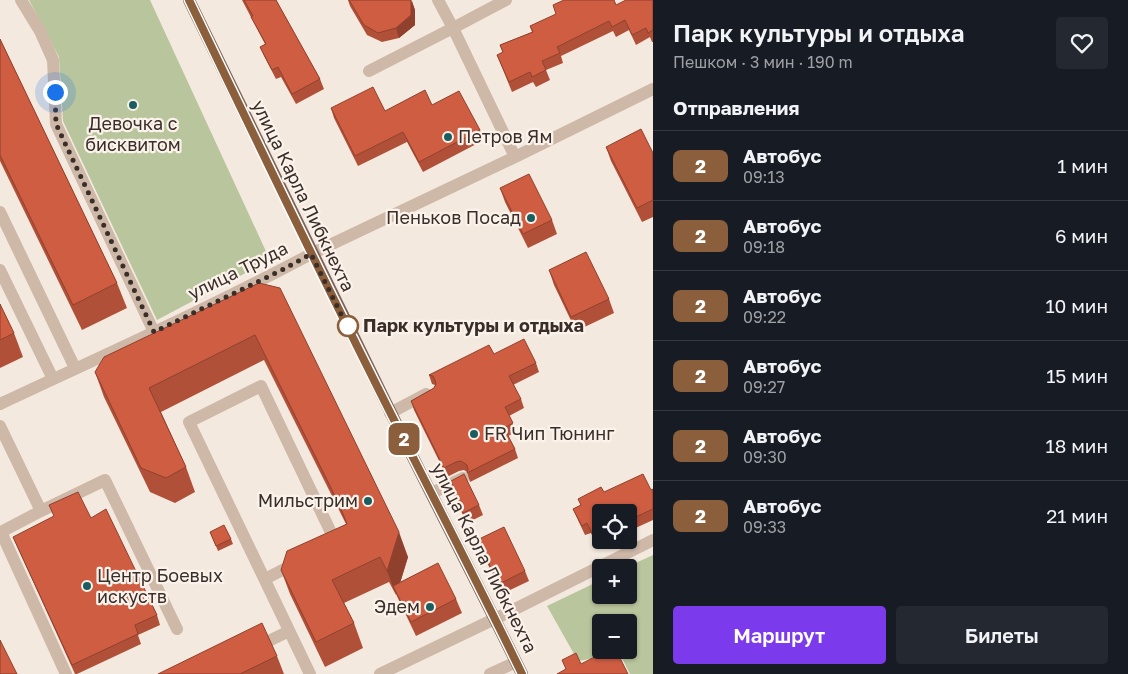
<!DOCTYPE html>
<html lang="ru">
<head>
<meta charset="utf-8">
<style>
  :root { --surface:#171b24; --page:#242831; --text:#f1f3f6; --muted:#9ea1a6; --line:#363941; --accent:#7c3aed }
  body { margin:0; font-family:"Golos Text",sans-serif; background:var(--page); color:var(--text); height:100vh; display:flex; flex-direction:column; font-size:19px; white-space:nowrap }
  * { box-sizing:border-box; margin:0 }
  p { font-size:16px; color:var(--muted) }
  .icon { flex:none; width:28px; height:28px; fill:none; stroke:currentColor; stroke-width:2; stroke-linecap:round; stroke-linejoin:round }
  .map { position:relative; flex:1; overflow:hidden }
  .details { display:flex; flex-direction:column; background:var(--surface); width:475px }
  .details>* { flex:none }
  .badge { padding:0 10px; border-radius:8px; font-size:18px; line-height:32px }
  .controls { position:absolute; left:592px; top:504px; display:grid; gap:10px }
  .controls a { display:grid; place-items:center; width:45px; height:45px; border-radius:5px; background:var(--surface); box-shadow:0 1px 4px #0004; font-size:25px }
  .you { position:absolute; width:25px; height:25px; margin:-12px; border:4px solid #fff; border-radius:50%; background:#1a73e8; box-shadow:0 0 0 8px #1a73e833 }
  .map>.badge { position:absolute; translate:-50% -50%; box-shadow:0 0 0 2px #fff }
  h2 { padding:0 20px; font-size:19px; line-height:45px }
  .round { display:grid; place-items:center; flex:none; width:52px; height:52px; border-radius:5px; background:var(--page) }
  .headline { display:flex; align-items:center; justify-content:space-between; height:85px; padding:0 20px }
  h1 { font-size:24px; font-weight:600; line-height:38px }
  .cta { display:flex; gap:10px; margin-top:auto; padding:10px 20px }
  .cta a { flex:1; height:58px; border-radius:5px; background:var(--accent); color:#fff; font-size:20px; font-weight:600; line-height:58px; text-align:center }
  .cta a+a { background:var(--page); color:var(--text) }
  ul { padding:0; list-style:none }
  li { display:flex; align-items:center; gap:15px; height:70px; padding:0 20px; border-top:1px solid var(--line) }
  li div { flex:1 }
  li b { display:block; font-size:19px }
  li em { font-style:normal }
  li .badge { min-width:55px; font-weight:700; text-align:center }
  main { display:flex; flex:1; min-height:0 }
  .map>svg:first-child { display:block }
  .green { fill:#b9c59c; fill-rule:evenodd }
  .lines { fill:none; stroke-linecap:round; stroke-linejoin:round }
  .minor { stroke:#ceb8a8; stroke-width:12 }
  .major { stroke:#7d6359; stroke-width:12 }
  .wall { fill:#b15039 }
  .shaded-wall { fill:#90412e }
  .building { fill:#ce5d42; stroke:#90412e }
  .line-casing { stroke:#fff; stroke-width:11 }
  .line { stroke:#8b5e3c; stroke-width:8 }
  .walk { stroke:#3a2e29; stroke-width:5; stroke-dasharray:0 9 }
  .poi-dot { fill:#1b5e5f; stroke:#fbf3eb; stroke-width:2 }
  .stop-dot { fill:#fff; stroke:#8b5e3c; stroke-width:2.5 }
  .labels { text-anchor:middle; stroke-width:4.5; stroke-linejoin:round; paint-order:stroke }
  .poi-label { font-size:18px; fill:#3a2e29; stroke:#fbf3eb; text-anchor:start }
  .street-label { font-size:18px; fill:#3a2e29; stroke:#fbf3eb }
  .stop-label { font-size:18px; font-weight:bold; fill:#3a2e29; stroke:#fbf3eb; text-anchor:start }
</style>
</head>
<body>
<main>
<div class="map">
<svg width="653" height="674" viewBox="0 0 653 674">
  <rect width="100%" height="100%" fill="#f4e9de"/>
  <path class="green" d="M29,0H150L270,260L157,320L63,121L59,57Z
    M653,555V674H630L620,654L578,661L547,606L601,580V595H629V568L627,567ZM601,622H629V650H601Z"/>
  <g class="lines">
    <path class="minor" d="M21,0L40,31L53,60L56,124L154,332
      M506,0L453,28L515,157
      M369,71L453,28L438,0
      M0,212L75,368
      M0,270L53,379
      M0,404C104,355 210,308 311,254L515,157L653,89
      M390,413L426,394
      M0,426L41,511L105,480L177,629
      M432,493L463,478
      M41,511L1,532L66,674
      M265,579L296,563
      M255,648L289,631
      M310,674L189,422L261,386L336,543L331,545
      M380,674L509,612L653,540
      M490,674L516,662"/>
    <path class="major" d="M189,0C255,137 322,274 390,411C433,499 479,586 522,674"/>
  </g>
  <path class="wall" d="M242,0H276L320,79L324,89L296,104L281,77L276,79L264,56L260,47L265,44Z
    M348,0H411L415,10V25L399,38L382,42L367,35L350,6Z
    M653,0V42H652L650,37L636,45L629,30L616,37L613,31L561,56L563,63L546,70L550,80L536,87L533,82L512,92L497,55L503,53L500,45L532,32L530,26L616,5Z
    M0,39L117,283L127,308L82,330L0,161Z
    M432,105L480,130L484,140L423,172L407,142L358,166L334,118L331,108L385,111Z
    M606,147L653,153V217L642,222L611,161Z
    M500,188L552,220L557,234L528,248L505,202Z
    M549,270L609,299L614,313L576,331L554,285Z
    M259,283L408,557L400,583L456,599L462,613L416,636L396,594V595L389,582L344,603L354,623L363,648L325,667L290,594L281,570L346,524L264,360L161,412L186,467L195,492L175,503L150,492L104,397L95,372Z
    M0,304L14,333L23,357L0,368Z
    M494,354L536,363L539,372L513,385L521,399L524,408L509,416L516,432L508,436L515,449L518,458L470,482L467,472L464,470L459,471L447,477L414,410L411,401L434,388L435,385L432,384L429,375Z
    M451,481L479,505L483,515L467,523L455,499L452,489L453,488Z
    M653,489V520L629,531V512H601V540H615L598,548L591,533L585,535L577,518L573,509L581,505L578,499L604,492L651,490Z
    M91,518L157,615L160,625L138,635L141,644L77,674H75L17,546L13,537Z
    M210,532L231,539L233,544L218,551Z
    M477,540L525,571L529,581L502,594L481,550Z
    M277,656L284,674H158Z"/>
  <path class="shaded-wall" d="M412,1L415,10V25L399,38L396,28Z
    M399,532L408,557L397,593L393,586L396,595L387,571Z"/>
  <path class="building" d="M244,0H276L320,79L292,94L278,67L272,70L260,47L266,44L251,17L253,16Z
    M349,0H411V15L396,28L378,33L364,25Z
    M564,0H614L616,5L626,0H653V30L648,33L646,28L632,35L625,20L612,27L609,21L557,47L560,53L542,61L546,70L532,77L530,72L509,82L497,55L503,52L500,45L533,32L530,26L556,14L553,5Z
    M0,39L117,283L73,305L0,155Z
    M373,87L385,111L425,90L432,105L459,91L480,130L419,162L403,132L355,156L331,108Z
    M641,129L653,153V200L637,208L606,147Z
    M529,174L552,220L523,234L500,188Z
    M586,252L609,299L571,317L549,270Z
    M259,283L280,288L399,532L387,571L380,557L332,580L354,623L316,642L281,570L287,551L347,524L339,504L255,335L149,388L186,467L166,478L141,468L95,372L104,357Z
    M0,304L14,333L0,340Z
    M524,339L536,363L509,376L521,399L505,407L513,423L504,428L515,449L467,473L468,469L467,465L461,461L456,462L444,468L411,401L434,388L436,384L435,380L433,376L429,375L489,345L494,354Z
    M464,474L479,505L463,513L452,489L454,488L451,481Z
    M643,474L651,490L653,489V509L629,520V512H601V535L595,539L587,523L582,526L573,509L581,505L578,499L601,487L604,492Z
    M78,492L91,518L106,509L157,615L135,625L138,634L72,665L13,537L54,516L49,505Z
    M224,525L231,539L216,546L210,532Z
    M504,527L525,571L499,584L477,540Z
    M438,563L456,599L411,622L393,586Z
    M262,623L277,656L240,674H158Z
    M0,640L17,674H0Z
    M608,650H616L628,674H557L566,669L562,660L576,653L581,664Z"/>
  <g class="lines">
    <g class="line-casing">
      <path id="line" d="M189,0C255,138 322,277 391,414C435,501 480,587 522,674"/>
    </g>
    <use href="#line" class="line"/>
    <path class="walk" d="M55,92L56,124L154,332L282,270L311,254L350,332L348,326"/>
  </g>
  <g class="poi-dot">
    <circle cx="133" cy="105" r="5"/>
    <circle cx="448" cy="137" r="5"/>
    <circle cx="531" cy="218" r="5"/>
    <circle cx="474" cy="434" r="5"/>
    <circle cx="368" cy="501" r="5"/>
    <circle cx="87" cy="586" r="5"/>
    <circle cx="430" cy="607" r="5"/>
  </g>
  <circle class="stop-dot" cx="348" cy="326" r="10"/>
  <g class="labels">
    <g class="poi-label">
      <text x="133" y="130" text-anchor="middle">Девочка с<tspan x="133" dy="21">бисквитом</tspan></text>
      <text x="458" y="143">Петров Ям</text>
      <text x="521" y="224" text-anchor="end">Пеньков Посад</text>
      <text x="484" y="440">FR Чип Тюнинг</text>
      <text x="358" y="507" text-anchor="end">Мильстрим</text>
      <text x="97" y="582">Центр Боевых<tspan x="97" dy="21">искуств</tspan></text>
      <text x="420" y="613" text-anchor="end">Эдем</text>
    </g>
    <g class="street-label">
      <text transform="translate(303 196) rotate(64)" y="6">улица Карла Либкнехта</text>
      <text transform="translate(238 271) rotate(-26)" y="6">улица Труда</text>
      <text transform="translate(484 558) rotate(63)" y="6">улица Карла Либкнехта</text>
    </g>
    <g class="stop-label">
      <text x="363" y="332">Парк культуры и отдыха</text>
    </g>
  </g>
</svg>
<div class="controls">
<a><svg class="icon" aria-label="locate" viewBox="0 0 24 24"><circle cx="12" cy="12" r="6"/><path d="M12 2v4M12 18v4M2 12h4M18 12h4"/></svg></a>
<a>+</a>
<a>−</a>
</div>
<div class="you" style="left:55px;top:92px"></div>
<b class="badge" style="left:404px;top:439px;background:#8b5e3c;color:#fff">2</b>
</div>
<section class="details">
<div class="headline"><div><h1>Парк культуры и отдыха</h1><p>Пешком · 3 мин · 190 m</p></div><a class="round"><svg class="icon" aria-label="heart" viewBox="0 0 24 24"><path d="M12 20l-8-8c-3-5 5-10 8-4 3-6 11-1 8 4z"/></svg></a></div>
<h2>Отправления</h2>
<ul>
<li><span class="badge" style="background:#8b5e3c;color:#fff">2</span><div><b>Автобус</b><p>09:13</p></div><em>1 мин</em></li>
<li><span class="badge" style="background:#8b5e3c;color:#fff">2</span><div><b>Автобус</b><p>09:18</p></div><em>6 мин</em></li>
<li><span class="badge" style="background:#8b5e3c;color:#fff">2</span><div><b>Автобус</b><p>09:22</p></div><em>10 мин</em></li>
<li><span class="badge" style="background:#8b5e3c;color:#fff">2</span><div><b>Автобус</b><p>09:27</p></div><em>15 мин</em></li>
<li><span class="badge" style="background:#8b5e3c;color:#fff">2</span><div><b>Автобус</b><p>09:30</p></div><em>18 мин</em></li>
<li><span class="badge" style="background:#8b5e3c;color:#fff">2</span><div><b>Автобус</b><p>09:33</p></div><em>21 мин</em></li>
</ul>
<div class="cta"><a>Маршрут</a><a>Билеты</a></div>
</section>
</main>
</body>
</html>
